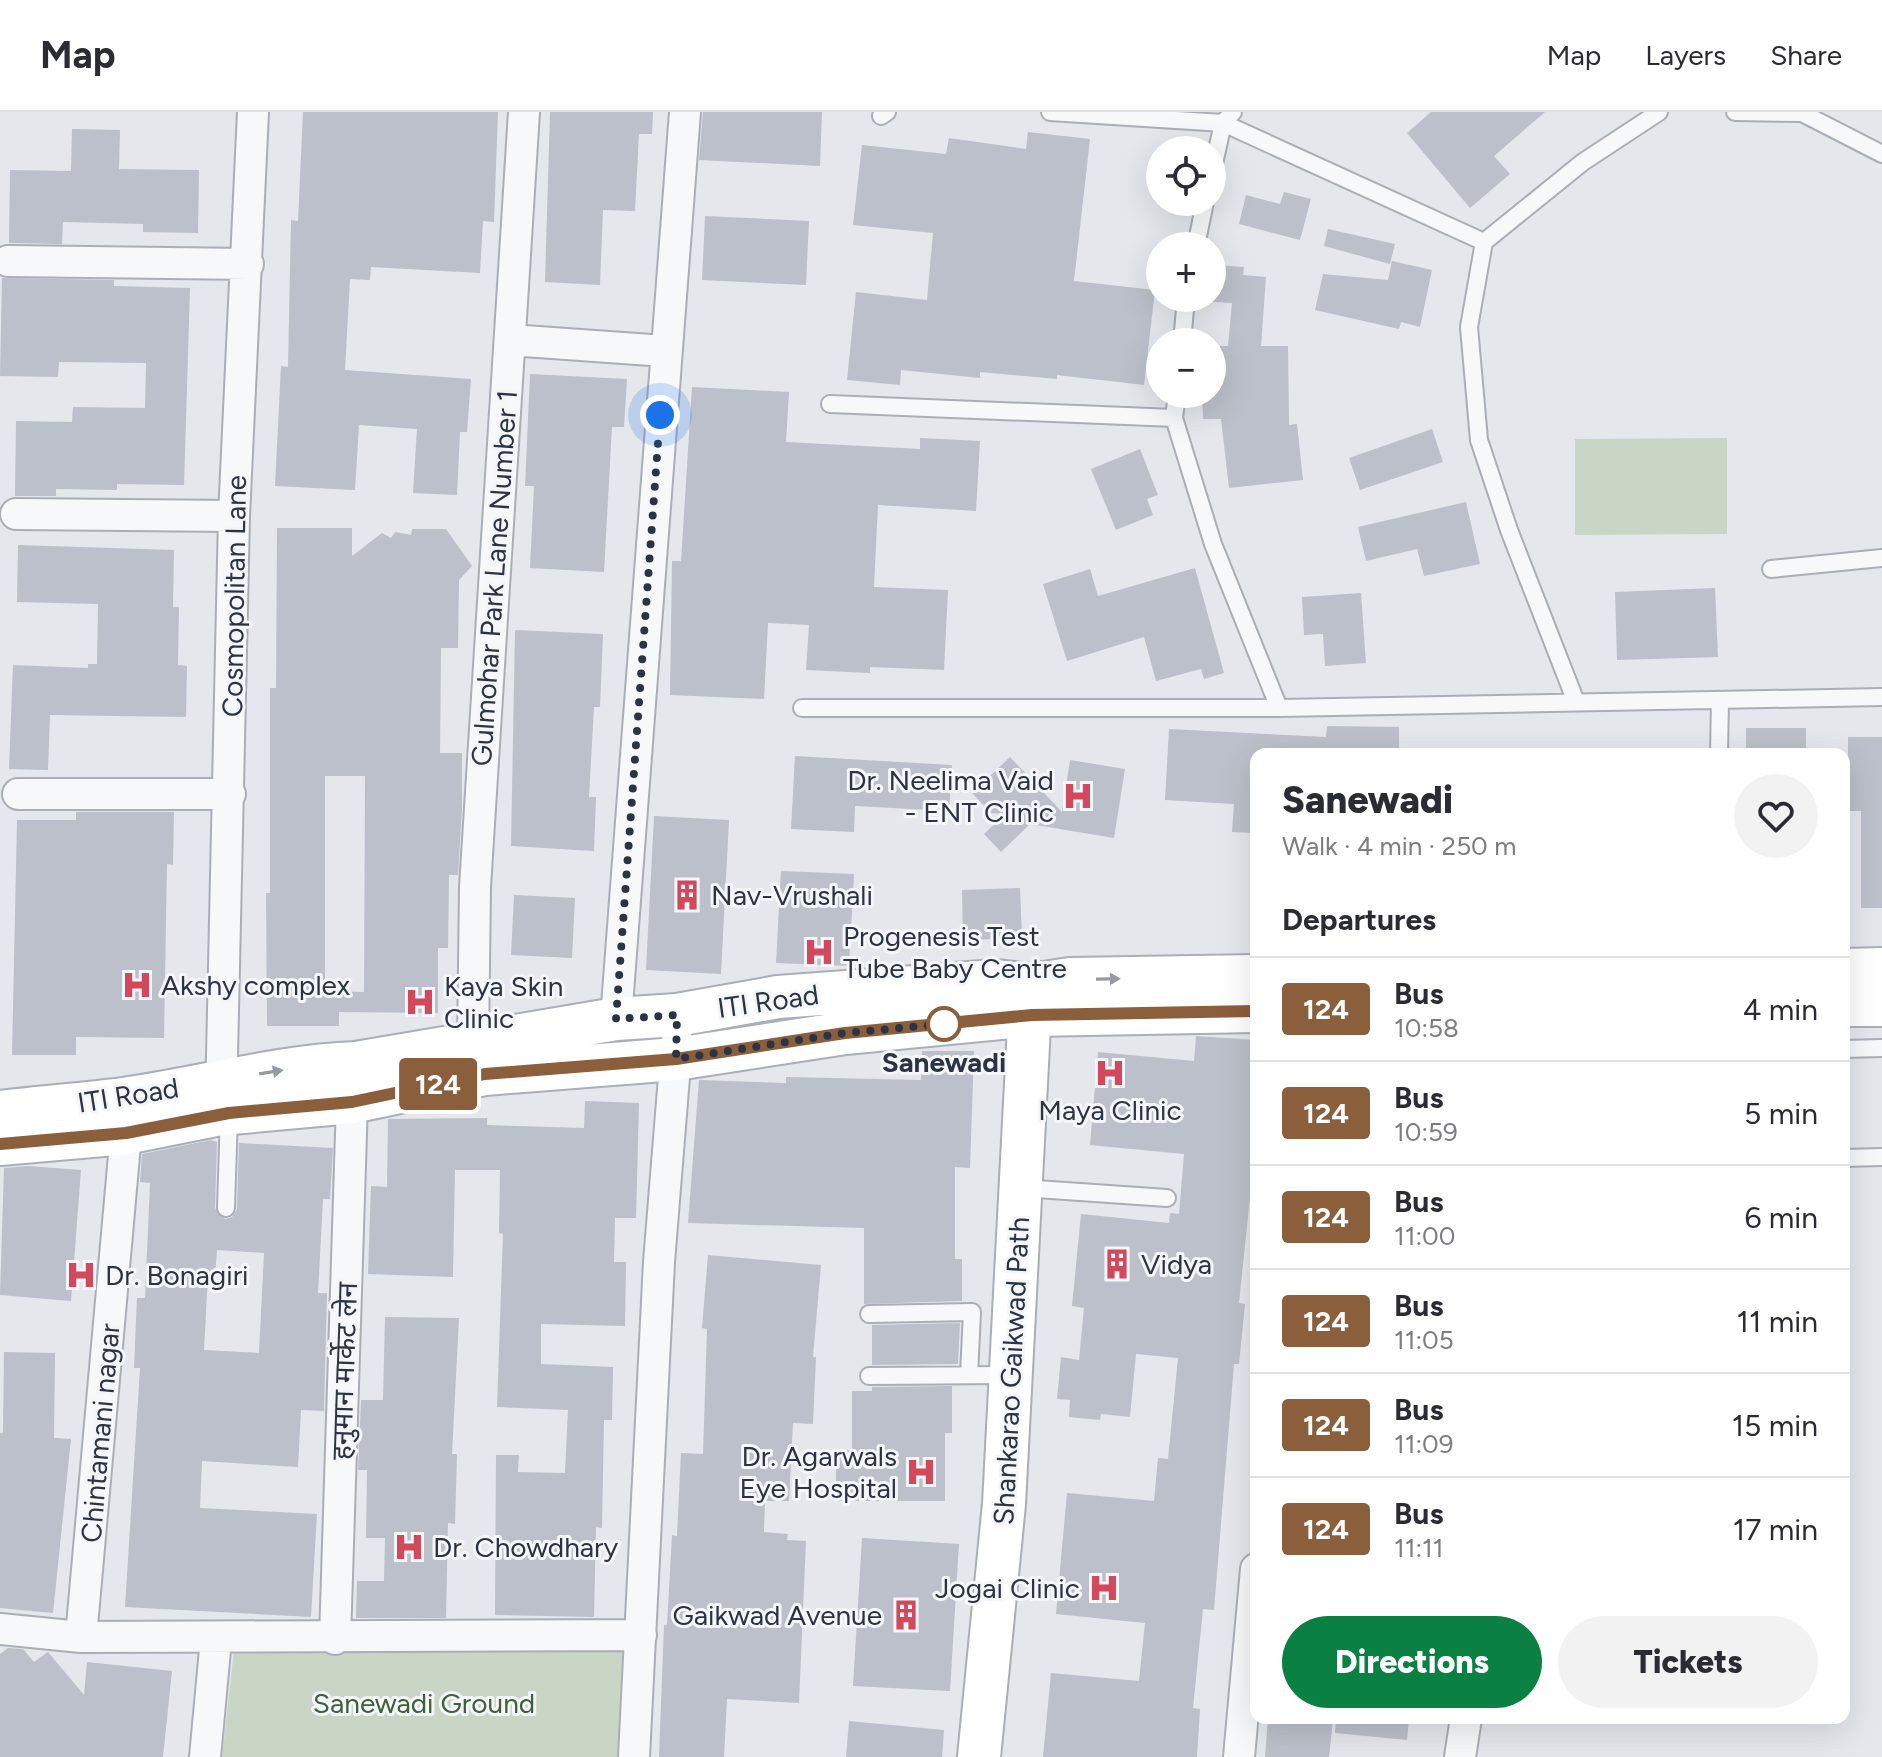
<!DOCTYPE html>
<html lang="en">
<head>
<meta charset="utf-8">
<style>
  :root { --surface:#fff; --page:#f2f2f3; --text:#2b2b33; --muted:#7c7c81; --line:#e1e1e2; --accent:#0b8043 }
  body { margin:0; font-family:Figtree,"Noto Sans Devanagari",sans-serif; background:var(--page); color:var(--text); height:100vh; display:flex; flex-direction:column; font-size:30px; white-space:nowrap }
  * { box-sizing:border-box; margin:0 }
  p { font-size:26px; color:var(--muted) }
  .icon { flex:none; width:44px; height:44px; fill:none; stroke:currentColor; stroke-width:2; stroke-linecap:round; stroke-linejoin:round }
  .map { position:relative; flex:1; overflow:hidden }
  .panel { position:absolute; left:1250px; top:636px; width:600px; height:976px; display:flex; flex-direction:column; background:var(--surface); border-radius:16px; box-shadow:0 8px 32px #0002 }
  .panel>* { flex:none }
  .badge { padding:0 16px; border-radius:6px; font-size:28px; line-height:52px }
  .controls { position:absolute; left:1146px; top:24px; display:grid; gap:16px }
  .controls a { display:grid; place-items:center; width:80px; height:80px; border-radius:50%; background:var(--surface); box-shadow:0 8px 32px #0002; font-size:40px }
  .you { position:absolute; width:40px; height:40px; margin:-20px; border:6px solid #fff; border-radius:50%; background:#1a73e8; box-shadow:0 0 0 12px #1a73e833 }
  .map>.badge { position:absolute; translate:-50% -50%; box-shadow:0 0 0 4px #fff }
  h2 { padding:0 32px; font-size:30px; line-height:72px }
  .round { display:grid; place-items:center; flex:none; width:84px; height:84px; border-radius:42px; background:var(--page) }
  .headline { display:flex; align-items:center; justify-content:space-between; height:136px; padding:0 32px }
  h1 { font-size:38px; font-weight:800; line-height:60px }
  .button { display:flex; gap:16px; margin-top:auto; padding:16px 32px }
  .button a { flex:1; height:92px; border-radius:48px; background:var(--accent); color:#fff; font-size:32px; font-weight:800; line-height:92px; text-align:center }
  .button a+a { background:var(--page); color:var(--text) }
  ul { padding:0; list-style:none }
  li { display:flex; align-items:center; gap:24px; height:104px; padding:0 32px; border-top:2px solid var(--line) }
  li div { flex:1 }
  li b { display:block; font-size:30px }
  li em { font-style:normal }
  li .badge { min-width:88px; font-weight:700; text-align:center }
  header { display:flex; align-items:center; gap:48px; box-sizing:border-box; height:112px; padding:0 40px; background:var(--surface); border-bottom:2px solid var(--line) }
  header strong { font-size:38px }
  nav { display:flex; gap:44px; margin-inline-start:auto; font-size:28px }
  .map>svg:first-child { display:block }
  .green { fill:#c9d6c5 }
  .building { fill:#bbc0ca; fill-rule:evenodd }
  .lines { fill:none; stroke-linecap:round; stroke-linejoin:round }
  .lane-casing { stroke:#a9aeb7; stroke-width:20 }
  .street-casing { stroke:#a9aeb7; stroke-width:34 }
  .secondary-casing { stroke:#a9aeb7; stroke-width:46 }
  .lane { stroke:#f7f8fa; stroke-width:16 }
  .street { stroke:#f7f8fa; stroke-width:30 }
  .secondary { stroke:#fff; stroke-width:42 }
  .oneway { fill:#959aa2 }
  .line-casing { stroke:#fff; stroke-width:18 }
  .line { stroke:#8b5e3c; stroke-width:12 }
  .walk { stroke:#2b3445; stroke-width:8; stroke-dasharray:0 14.4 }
  .stop-dot { fill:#fff; stroke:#8b5e3c; stroke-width:4 }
  .labels { text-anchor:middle; stroke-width:6; stroke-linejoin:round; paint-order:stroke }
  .street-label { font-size:28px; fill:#2b3445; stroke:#f4f6f9 }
  .poi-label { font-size:28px; fill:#2b3445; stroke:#f4f6f9; text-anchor:start }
  .stop-label { font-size:28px; font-weight:bold; fill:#2b3445; stroke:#f4f6f9 }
  .park-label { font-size:28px; fill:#3f6138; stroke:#f4f6f9 }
</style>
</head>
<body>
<header>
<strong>Map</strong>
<nav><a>Map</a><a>Layers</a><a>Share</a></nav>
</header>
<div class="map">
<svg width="1882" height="1645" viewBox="0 0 1882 1645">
  <rect width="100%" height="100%" fill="#e4e7ec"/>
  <path class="green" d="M1727,326V422L1575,423V327Z
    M234,1538L626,1540L618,1645H222Z"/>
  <path class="building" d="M303,0H498L494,110L483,109L480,161L371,155L370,168L350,167L345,258L471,267L467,320H460L457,383L413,381L417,317L359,313L355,378L275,374L281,254L288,255L291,108L298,109Z
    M550,0H653L652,22H639L635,99L603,98L600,173L545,170Z
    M703,0H822L820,54L699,48Z
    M1431,0H1545L1494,44L1510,62L1470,96L1407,21Z
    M72,17L120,18L119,57L199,58L198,121L143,120V112L63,110L62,132L9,131L10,58L71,59Z
    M1028,20L1090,27L1074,169L1155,178L1144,273L1057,263V267L980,260V266L901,258L900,273L847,268L856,180L927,188L933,121L853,113L862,33L946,42L949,26L1026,37Z
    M1284,80L1311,87L1300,128L1239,112L1246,83L1280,92Z
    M705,104L809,109L806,173L702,168Z
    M1328,117L1395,132L1390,152L1324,134Z
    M1392,149L1432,158L1420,215L1401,210L1399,217L1315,198L1323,162L1388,168Z
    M1216,153L1244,155L1243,163L1266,165L1261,234H1288L1289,313L1297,312L1303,368L1229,376L1221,307H1203L1202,282H1212V234H1228L1232,191L1213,190Z
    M2,166L114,168V174L190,176L184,373L117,372V378L56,377V384H15L16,309L72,310L73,295L145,296L146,251L59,250L58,265L0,264Z
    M530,262L627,267L624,315H612L604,460L530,456L534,374H525Z
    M692,275L789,280L786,330L920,337V326L980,329L976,399L878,393L874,475L948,478L944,558L870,555V561L806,558L809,513L768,511L764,587L670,583L672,449H681Z
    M1432,317L1443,350L1360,378L1349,346Z
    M1140,337L1158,383L1147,387L1153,403L1116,418L1091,357Z
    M1466,390L1480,452L1424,464L1417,437L1366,449L1358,415Z
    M277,416H352V444L382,421L391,426L395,420L411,423L412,417H446L472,454L459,468L458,536H441L440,641H462V697L458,763H449L448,836H438V901L339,900V914H267L266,781H270V576H276ZM325,664H365L364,880L325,879Z
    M18,433L174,438L173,495H179L178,553L187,554L186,605L50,603L48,658L9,657L13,553L88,556V552H97L98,492L17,490Z
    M1195,456L1224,561L1204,567L1201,557L1156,569L1144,525L1067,549L1043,472L1090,457L1098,484Z
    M1715,476L1718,545L1617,548L1615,480Z
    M1361,481L1366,551L1325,554L1323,522L1304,523L1302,485Z
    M515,518L603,522L600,595H594L589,685H596L594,739L511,734Z
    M1327,614L1399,615V642H1256V721L1232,720L1234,692L1165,688L1169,617L1326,625Z
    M1746,616H1806V642H1746Z
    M1848,625H1882V796H1861V699H1848Z
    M795,644L952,653L949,699L855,694L854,720L791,717Z
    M1010,645L1062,700L1070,648L1125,657L1114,726L1030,712L1001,740L984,722L1005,702L991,701L972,681Z
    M76,700H174L173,753L167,752L164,926L76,925V943H12L17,708H76Z
    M654,704L729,708L721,862L646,858Z
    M781,759L854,762L849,854L776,851Z
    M1020,776L1022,826L963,828L962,778Z
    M514,783L575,786L572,846L511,843Z
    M1196,924L1256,928V1028L1239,1191L1245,1192L1239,1252H1234L1214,1498L1203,1497L1193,1596L1200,1597L1197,1645H1043L1051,1561L1139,1569L1145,1511L1056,1502L1067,1381L1154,1389L1158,1346L1168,1347L1178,1246L1136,1242L1130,1305L1101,1302L1100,1308L1069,1305L1070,1288L1057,1287L1061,1245L1079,1248L1084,1196L1072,1194L1081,1102L1169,1111L1170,1101L1179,1102L1184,1042L1090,1033L1098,940L1194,949Z
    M922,939H974L970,1056L955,1055V1147H962V1189L864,1192V1116L688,1111L699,968L786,971V965L921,968Z
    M585,989L639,991L636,1106H615L614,1150H626L625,1214L541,1212V1252L613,1255L612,1308H604L602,1416L596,1415L594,1505L495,1503L496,1343H519L518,1360L565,1361L568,1298L497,1295L503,1122L499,1121L500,1058H455L453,1165L368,1162L371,1074L387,1075L388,1007L487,1006V1013L584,1016Z
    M211,1028L217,1030L215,1096L225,1107L232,1105L237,1097L239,1031L333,1036L330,1087H323L318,1181H327L324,1299L301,1298L298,1355L202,1349L200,1396L317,1402L311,1505L125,1495L140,1256H134L137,1186H145L150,1071L140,1070L142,1042ZM217,1138L264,1141L259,1241L204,1238L208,1164L215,1165Z
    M28,1054L81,1058L71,1189L0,1183L4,1056Z
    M708,1143L821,1153L813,1245H816L813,1312L793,1311L789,1389H765L764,1420L788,1422L787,1428L806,1429L799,1591L727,1587L724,1645H659L664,1513H667L672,1423L677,1424L681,1341L703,1342L707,1217L702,1216Z
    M385,1205L459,1206L452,1342H457L455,1412L448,1411L446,1506H356L357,1469H384L385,1426H366L367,1358H358L361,1288H383Z
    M960,1211L958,1252L872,1253V1213Z
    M4,1240L55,1241L54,1326L71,1327L53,1501L0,1496V1321H3Z
    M952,1274V1321H945V1389H836V1338H852V1279H872V1275Z
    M862,1426L959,1432L950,1579L853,1574Z
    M8,1536L23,1537L34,1550L48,1540L84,1583L87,1550L172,1559L163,1645H0V1542Z
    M1268,1606L1333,1608L1329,1645H1265Z
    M1336,1606H1409L1407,1628L1335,1621Z
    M849,1609L944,1618L942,1645H846Z"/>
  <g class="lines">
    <g class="lane-casing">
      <path id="lane" d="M1050,0L1223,11L1484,130
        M1735,0L1802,1L1882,42
        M881,4L887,0
        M1212,61L1223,11L1233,0
        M1196,134L1205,90
        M1182,230L1186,186
        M1177,282L1174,306L1213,432L1279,596
        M830,292L1174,306
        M1771,457L1882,446
        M1576,590L1509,418L1479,328L1469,215L1484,130L1583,50L1659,0
        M802,596H1279L1882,585
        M1719,642L1720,588
        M1844,937L1882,936
        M1844,1046L1882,1045
        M1022,1076L1167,1086
        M226,1096L229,1002
        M869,1202L972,1200L969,1263
        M869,1264L1009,1263"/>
    </g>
    <g class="street-casing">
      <path id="street" d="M8,149L248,152
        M510,228L665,239
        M16,402L234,404
        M18,682H230
        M616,907L685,0
        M473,932L475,775L524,0
        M221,989L234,404L253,0
        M0,1517L81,1525L641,1523
        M81,1525L126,1021
        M335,1527L352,990
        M205,1645L216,1527
        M634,1645L659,1150L677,928
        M1239,1645L1256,1457
        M1460,1645L1466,1606"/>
    </g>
    <g class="secondary-casing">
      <path id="secondary" d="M1844,858L1882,857
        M1844,893H1882
        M0,1000C41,995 83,992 123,987C202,976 277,954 356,951L616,907L677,903L778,885L996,869L1031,873L1070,867L1256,864
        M0,1032L126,1021L221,1002L352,990L485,962L676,947L845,921L1032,903L1256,899
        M979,1645L1004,1392L1031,876"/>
    </g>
    <use href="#lane" class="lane"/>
    <use href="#street" class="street"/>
    <use href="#secondary" class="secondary"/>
  </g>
  <defs><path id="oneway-solid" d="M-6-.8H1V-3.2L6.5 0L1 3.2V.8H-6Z" transform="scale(2)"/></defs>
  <g class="oneway">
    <use href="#oneway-solid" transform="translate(1108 867) rotate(-1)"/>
    <use href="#oneway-solid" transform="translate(271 960) rotate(-9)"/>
  </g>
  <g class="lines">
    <g class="line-casing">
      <path id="line" d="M0,1032L126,1021L229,1001L352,990L485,962L676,947L845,921L1032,903L1256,899"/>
    </g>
    <use href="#line" class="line"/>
    <path class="walk" d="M660,303L616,907L677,903L676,947L845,921L944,912"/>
  </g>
  <defs>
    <g id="hospital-bare" transform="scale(2.4)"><path d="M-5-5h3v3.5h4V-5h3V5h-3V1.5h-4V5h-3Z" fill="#d1495b" stroke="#f4f6f9" stroke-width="2.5" paint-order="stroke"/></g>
    <g id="building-bare" transform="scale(2.4)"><path d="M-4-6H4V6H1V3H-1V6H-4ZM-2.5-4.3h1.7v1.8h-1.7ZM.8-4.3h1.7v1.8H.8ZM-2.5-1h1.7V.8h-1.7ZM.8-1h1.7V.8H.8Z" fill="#d1495b" stroke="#f4f6f9" stroke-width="2.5" paint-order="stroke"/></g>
  </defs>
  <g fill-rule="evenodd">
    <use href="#hospital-bare" x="1078" y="684"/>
    <use href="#building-bare" x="687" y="783"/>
    <use href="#hospital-bare" x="819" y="840"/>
    <use href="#hospital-bare" x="137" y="873"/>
    <use href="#hospital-bare" x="420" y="890"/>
    <use href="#hospital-bare" x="1110" y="961"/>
    <use href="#building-bare" x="1117" y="1152"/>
    <use href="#hospital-bare" x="81" y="1163"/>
    <use href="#hospital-bare" x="921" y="1360"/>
    <use href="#hospital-bare" x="409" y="1435"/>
    <use href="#hospital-bare" x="1104" y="1476"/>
    <use href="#building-bare" x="906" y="1503"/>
  </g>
  <circle class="stop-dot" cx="944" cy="912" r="16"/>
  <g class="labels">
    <g class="street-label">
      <text transform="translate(494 466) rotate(-86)" y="10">Gulmohar Park Lane Number 1</text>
      <text transform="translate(234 484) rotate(-89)" y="10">Cosmopolitan Lane</text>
      <text transform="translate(768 889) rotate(-8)" y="10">ITI Road</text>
      <text transform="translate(128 983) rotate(-9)" y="10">ITI Road</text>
      <text transform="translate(344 1259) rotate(-88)" y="10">हनुमान मार्केट लेन</text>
      <text transform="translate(1011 1259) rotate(-87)" y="10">Shankarao Gaikwad Path</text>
      <text transform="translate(100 1321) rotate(-85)" y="10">Chintamani nagar</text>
    </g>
    <g class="poi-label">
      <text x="1054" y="678" text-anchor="end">Dr. Neelima Vaid<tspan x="1054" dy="32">- ENT Clinic</tspan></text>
      <text x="711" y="793">Nav-Vrushali</text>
      <text x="843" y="834">Progenesis Test<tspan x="843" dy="32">Tube Baby Centre</tspan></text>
      <text x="161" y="883">Akshy complex</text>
      <text x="444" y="884">Kaya Skin<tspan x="444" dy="32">Clinic</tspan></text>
      <text x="1110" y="1008" text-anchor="middle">Maya Clinic</text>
      <text x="1141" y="1162">Vidya</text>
      <text x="105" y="1173">Dr. Bonagiri</text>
      <text x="897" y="1354" text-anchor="end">Dr. Agarwals<tspan x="897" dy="32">Eye Hospital</tspan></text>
      <text x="433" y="1445">Dr. Chowdhary</text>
      <text x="1080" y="1486" text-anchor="end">Jogai Clinic</text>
      <text x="882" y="1513" text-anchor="end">Gaikwad Avenue</text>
    </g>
    <g class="stop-label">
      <text x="944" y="960">Sanewadi</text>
    </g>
    <g class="park-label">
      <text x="424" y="1601">Sanewadi Ground</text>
    </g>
  </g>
</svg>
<div class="controls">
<a><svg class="icon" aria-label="locate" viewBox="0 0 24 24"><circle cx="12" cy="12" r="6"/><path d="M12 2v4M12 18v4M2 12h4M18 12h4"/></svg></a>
<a>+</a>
<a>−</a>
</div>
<div class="you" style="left:660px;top:303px"></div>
<b class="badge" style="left:438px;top:972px;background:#8b5e3c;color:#fff">124</b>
<section class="panel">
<div class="headline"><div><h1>Sanewadi</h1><p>Walk · 4 min · 250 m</p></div><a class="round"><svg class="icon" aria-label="heart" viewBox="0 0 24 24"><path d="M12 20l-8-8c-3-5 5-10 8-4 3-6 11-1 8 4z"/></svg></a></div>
<h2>Departures</h2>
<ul>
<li><span class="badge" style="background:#8b5e3c;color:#fff">124</span><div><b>Bus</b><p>10:58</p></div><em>4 min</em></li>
<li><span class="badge" style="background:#8b5e3c;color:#fff">124</span><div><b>Bus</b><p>10:59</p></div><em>5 min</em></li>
<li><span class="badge" style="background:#8b5e3c;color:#fff">124</span><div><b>Bus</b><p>11:00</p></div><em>6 min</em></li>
<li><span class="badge" style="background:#8b5e3c;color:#fff">124</span><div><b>Bus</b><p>11:05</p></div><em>11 min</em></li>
<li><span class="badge" style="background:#8b5e3c;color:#fff">124</span><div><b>Bus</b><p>11:09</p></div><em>15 min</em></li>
<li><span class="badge" style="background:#8b5e3c;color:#fff">124</span><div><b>Bus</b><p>11:11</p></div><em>17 min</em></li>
</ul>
<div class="button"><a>Directions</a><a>Tickets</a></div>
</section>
</div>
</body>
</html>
